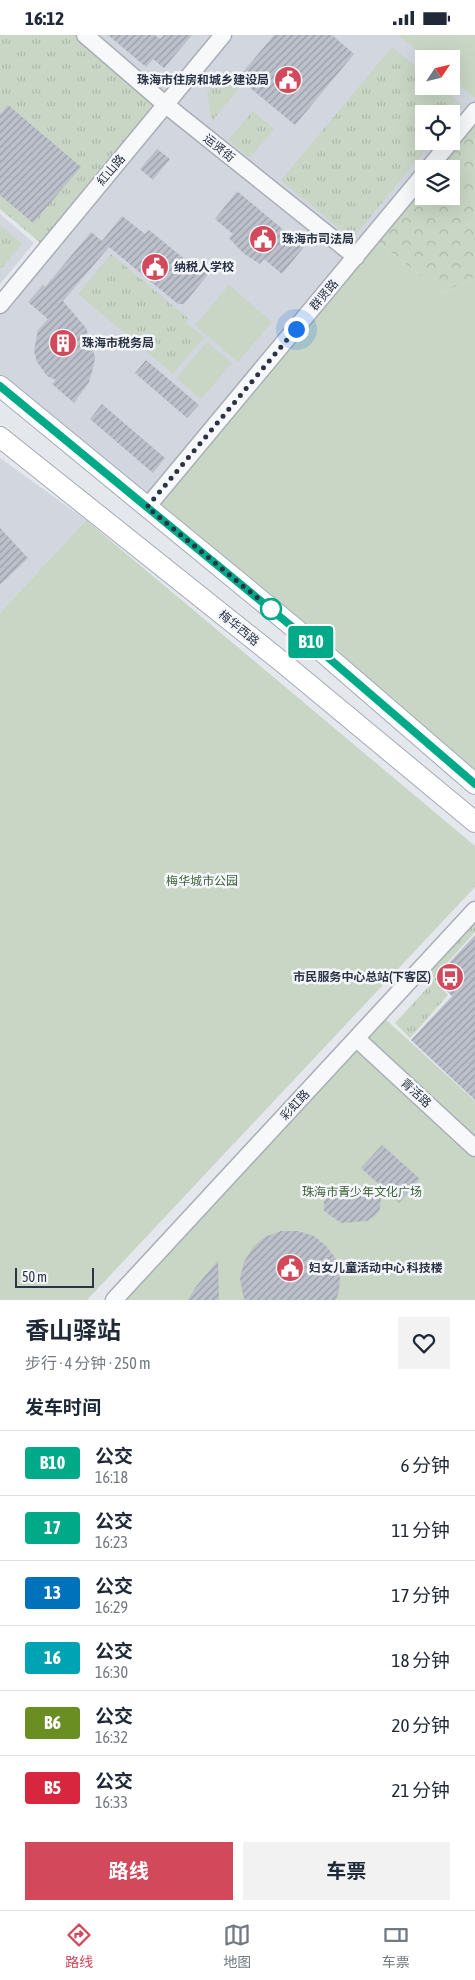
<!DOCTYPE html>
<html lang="zh">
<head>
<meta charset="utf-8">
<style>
  :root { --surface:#fff; --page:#f2f2f3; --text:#1f2937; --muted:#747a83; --line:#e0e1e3; --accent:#d1495b }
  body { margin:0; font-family:"Asap Condensed","Noto Sans SC",sans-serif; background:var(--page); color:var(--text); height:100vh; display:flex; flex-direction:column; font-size:19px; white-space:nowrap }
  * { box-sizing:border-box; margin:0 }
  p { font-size:16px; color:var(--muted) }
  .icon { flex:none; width:28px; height:28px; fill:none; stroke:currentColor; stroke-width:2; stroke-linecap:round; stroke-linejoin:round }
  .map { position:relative; height:1265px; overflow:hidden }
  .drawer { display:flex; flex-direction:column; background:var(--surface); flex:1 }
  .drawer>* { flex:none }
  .badge { padding:0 10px; border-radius:4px; font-size:18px; line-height:32px }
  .needle { width:32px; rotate:55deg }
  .tools { position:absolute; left:415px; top:15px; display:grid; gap:10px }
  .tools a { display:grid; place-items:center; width:45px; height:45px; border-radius:0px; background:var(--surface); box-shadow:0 5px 20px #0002; font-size:25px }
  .scale { position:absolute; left:15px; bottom:12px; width:79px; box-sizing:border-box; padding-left:5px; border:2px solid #2b3445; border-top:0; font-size:14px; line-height:18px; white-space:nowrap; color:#2b3445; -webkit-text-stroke:4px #f4f6f9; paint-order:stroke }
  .you { position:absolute; width:25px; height:25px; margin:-12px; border:4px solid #fff; border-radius:50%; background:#1a73e8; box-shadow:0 0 0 8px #1a73e833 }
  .map>.badge { position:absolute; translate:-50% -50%; box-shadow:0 0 0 2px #fff }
  h2 { padding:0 25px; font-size:19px; line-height:45px }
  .round { display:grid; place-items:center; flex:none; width:52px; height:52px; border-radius:0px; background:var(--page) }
  .overview { display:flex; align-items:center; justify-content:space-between; height:85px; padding:0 25px }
  h1 { font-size:24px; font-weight:700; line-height:38px }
  .cta { display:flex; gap:10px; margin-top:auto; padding:10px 25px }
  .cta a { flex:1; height:58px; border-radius:0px; background:var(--accent); color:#fff; font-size:20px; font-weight:700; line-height:58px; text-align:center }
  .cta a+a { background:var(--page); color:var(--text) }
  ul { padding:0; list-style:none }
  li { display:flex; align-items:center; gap:15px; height:65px; padding:0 25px; border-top:1px solid var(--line) }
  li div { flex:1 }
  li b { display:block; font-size:19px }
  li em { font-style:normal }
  li .badge { min-width:55px; font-weight:700; text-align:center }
  .status { display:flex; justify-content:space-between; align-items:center; height:35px; padding:0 25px; background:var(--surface); direction:ltr }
  .status svg { height:14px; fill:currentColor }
  .tabs { display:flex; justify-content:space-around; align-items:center; height:70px; border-top:1px solid var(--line); background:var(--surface); font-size:14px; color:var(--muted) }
  .tabs a { display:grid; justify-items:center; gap:2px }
  .tabs .active { color:var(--accent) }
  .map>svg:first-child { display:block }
  .built { fill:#d2d6de; fill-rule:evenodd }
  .grass { fill:url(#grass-tufts) }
  .forest { fill:url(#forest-crowns) }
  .green { fill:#c9d6c5 }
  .building { fill:url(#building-hatch) }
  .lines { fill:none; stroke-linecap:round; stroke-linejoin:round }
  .minor-casing { stroke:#a9aeb7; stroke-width:19 }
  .major-casing { stroke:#a3abb8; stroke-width:22 }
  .minor { stroke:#f7f8fa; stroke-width:16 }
  .major { stroke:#fff; stroke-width:20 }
  .line-casing { stroke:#fff; stroke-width:11 }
  .line { stroke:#0a8; stroke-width:8 }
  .walk { stroke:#2b3445; stroke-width:5; stroke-dasharray:0 9 }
  .stop-dot { fill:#fff; stroke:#0a8; stroke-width:2.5 }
  .labels { text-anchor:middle; stroke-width:5; stroke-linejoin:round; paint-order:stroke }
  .poi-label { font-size:12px; font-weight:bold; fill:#2b3445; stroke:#f4f6f9; text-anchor:start }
  .street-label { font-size:12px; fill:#2b3445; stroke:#f4f6f9 }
  .park-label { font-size:12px; fill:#3f6138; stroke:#f4f6f9 }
</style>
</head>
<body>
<div class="status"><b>16:12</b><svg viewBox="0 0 49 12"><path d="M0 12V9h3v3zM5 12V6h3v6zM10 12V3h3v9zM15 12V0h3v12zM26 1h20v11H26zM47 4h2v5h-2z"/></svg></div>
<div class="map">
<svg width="475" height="1265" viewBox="0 0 475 1265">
  <defs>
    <pattern id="grass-tufts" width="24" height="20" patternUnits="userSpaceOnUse" patternTransform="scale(1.25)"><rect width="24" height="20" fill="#c9d6c5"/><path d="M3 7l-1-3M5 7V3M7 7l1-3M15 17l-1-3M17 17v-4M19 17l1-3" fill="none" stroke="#adb8ab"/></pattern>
    <pattern id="forest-crowns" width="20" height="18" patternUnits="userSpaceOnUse" patternTransform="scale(1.25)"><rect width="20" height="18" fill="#c9d6c5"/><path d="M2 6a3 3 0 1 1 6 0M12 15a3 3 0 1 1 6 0" fill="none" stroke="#adb8ab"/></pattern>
    <pattern id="building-hatch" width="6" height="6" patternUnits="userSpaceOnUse" patternTransform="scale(1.25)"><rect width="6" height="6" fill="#bbc0ca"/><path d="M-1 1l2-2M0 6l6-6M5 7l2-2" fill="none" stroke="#989da6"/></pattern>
  </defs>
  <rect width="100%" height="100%" fill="#e4e7ec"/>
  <path class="built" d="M87,0H475V74L451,103V79H424V106H448L147,472L0,350V271L167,70ZM424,24H451V51H424Z
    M0,179L34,208L0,249Z
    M0,423L86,485L0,578Z"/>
  <path class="grass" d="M0,0H78L161,70L44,211L0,174Z
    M392,12L424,38V51H439L463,71L451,85V79H424V106H433L352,204L281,145Z
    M225,36L242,50L212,86L207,57Z
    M253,76L274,94L250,123L228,105Z
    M0,190L22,209L0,235Z
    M111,219L189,284L186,288L204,302L173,339L78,259Z
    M475,878V897L433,944L448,960L410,1003L395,988L431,949L420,938Z"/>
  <path class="forest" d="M475,77V242L443,258L372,203L424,139V161H451V134H428Z"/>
  <path class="green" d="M398,0H475V63L451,44V24H427Z
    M372,203L443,258L475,242V749L147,472Z
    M229,250L272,287L238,327L195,290Z
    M207,307L232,328L201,364L176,343Z
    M86,485L475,811V852L87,1265H0V578Z
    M382,981L475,1066V1109L361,1004Z
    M357,1004L475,1113V1265H115Z"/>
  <path class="building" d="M108,0H155L160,4L164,0H192L164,33L153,24L146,32Z
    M274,0H332L354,19L295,90L238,43Z
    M8,70L81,132L33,188L0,160V79Z
    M157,114L170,124L153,145L140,134Z
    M237,156L304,212L282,239L264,224L260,229L243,218L229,203L233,199L215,184Z
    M122,181L145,199L149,195L198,235L201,232L209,238L184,269H178L109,212L63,266L86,293L95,322L94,329L89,347L74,368L52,349L56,345L47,341L37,327L34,316L37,300L38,295L48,284L28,267L43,250L45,252L91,197L102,206Z
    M146,325L199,370L187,383L135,338Z
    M102,369L165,423L153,438L90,384Z
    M0,493L28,523L0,550Z
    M475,900V1065L411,1005L452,961L434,944Z
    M382,1110L420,1144L399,1168L361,1133Z
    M349,1153L381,1157L380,1174L376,1180L367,1186L341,1188L324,1176V1167L329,1160L338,1155Z
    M281,1196H298L314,1201L326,1211L336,1224L340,1240L339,1256L336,1265H245L243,1260L240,1243L244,1227L253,1212L265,1202Z
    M218,1225L219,1265H188L195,1253Z"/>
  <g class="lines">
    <g class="minor-casing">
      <path id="minor" d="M85,0L166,70L356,222
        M451,105L475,76
        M428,134L451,106
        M0,270L223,0
        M147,472L424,139
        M357,1004L475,1113
        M114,1265L475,875"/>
    </g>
    <g class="major-casing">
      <path id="major" d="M0,351L297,595L475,749
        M0,402L282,627L475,787"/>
    </g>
    <use href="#minor" class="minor"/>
    <use href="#major" class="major"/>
  </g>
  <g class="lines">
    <g class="line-casing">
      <path id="line" d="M0,351L296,595L475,749"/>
    </g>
    <use href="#line" class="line"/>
    <path class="walk" d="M271,574L147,472L296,294"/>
  </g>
  <defs>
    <g id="civic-disc" transform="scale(1.4375)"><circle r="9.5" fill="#d1495b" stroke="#f4f6f9"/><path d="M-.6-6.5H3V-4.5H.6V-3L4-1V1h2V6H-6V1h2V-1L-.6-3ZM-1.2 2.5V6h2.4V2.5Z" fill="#fff"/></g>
    <g id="building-disc" transform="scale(1.4375)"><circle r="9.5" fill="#d1495b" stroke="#f4f6f9"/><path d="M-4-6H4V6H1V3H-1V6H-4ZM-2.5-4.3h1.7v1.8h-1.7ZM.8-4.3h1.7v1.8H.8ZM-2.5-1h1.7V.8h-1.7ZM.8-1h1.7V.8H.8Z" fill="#fff"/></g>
    <g id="bus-disc" transform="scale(1.4375)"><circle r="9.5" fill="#d1495b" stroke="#f4f6f9"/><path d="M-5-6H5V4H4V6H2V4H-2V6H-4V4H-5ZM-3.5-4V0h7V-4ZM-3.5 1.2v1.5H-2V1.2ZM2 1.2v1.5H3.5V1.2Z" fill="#fff"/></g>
  </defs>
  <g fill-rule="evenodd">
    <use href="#civic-disc" x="288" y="45"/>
    <use href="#civic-disc" x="263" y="204"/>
    <use href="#civic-disc" x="155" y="232"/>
    <use href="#building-disc" x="63" y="308"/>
    <use href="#bus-disc" x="450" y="942"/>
    <use href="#civic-disc" x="290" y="1233"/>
  </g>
  <circle class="stop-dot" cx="271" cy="574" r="10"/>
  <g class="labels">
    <g class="poi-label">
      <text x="269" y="49" text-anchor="end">珠海市住房和城乡建设局</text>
      <text x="282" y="208">珠海市司法局</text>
      <text x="174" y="236">纳税人学校</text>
      <text x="82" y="312">珠海市税务局</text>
      <text x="431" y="946" text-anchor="end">市民服务中心总站(下客区)</text>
      <text x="309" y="1237">妇女儿童活动中心 科技楼</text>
    </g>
    <g class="street-label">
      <text transform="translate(219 113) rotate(39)" y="4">运贤街</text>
      <text transform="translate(111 135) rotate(-50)" y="4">紅山路</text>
      <text transform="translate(324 260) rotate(-50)" y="4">群贤路</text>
      <text transform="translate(239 593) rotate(39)" y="4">梅华西路</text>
      <text transform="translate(416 1058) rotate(43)" y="4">青活路</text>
      <text transform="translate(295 1070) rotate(-47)" y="4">彩虹路</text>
    </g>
    <g class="park-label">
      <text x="202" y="850">梅华城市公园</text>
      <text x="362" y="1161">珠海市青少年文化广场</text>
    </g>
  </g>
</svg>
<div class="tools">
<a><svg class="needle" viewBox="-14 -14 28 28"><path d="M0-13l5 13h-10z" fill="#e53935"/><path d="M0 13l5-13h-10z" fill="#747a83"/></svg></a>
<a><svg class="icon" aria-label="locate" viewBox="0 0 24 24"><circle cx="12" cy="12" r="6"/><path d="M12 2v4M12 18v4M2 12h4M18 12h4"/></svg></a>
<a><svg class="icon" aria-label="layers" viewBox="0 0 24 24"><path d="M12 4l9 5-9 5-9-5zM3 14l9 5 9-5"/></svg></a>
</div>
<div class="scale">50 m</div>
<div class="you" style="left:296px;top:294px"></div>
<b class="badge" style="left:311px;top:607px;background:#0a8;color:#fff">B10</b>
</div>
<section class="drawer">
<div class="overview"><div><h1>香山驿站</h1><p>步行 · 4 分钟 · 250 m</p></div><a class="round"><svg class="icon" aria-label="heart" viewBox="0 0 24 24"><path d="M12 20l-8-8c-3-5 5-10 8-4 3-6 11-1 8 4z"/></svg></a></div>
<h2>发车时间</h2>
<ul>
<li><span class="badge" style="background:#0a8;color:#fff">B10</span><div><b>公交</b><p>16:18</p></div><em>6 分钟</em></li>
<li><span class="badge" style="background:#0a8;color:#fff">17</span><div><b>公交</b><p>16:23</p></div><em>11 分钟</em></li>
<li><span class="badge" style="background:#0072bc;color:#fff">13</span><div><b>公交</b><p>16:29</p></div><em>17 分钟</em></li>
<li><span class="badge" style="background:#00a3b4;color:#fff">16</span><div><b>公交</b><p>16:30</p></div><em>18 分钟</em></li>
<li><span class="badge" style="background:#6b8e23;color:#fff">B6</span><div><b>公交</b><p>16:32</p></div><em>20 分钟</em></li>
<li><span class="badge" style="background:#d7263d;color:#fff">B5</span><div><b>公交</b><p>16:33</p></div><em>21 分钟</em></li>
</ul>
<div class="cta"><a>路线</a><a>车票</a></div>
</section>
<nav class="tabs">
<a class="active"><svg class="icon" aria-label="directions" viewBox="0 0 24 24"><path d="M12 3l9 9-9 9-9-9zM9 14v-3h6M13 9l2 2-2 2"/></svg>路线</a>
<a><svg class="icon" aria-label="map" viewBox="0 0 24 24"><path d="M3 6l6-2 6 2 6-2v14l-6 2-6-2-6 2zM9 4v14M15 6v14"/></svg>地图</a>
<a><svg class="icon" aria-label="tickets" viewBox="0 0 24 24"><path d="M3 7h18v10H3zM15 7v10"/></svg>车票</a>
</nav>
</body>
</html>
